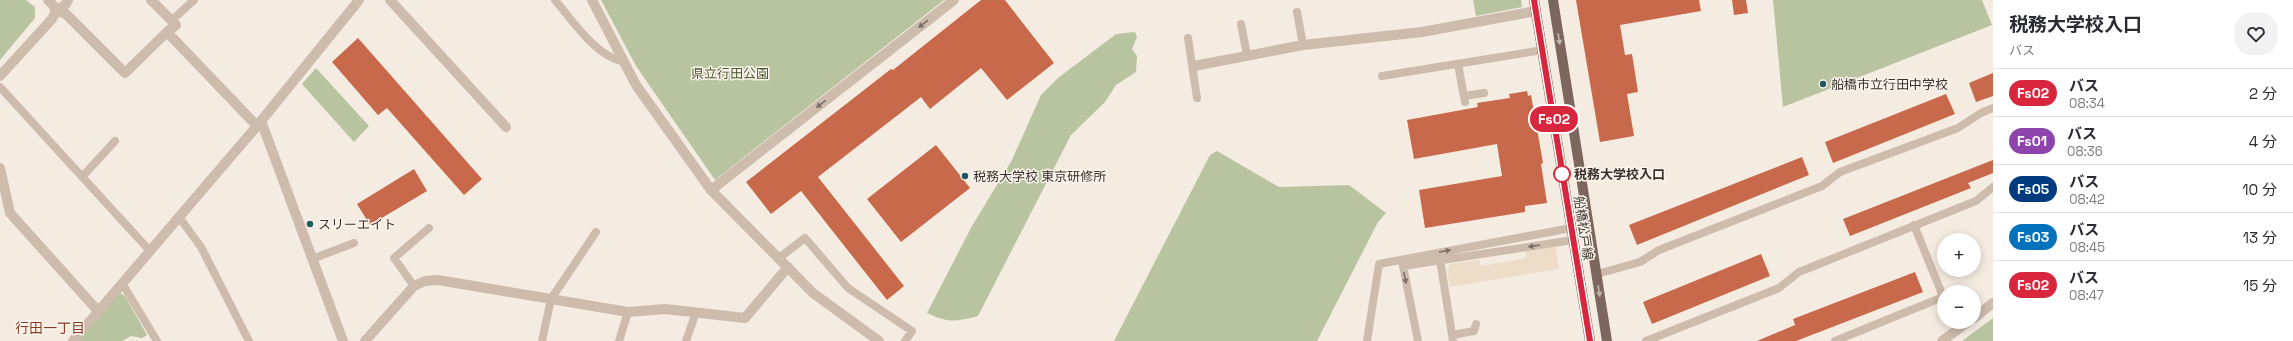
<!DOCTYPE html>
<html lang="ja">
<head>
<meta charset="utf-8">
<style>
  :root { --surface:#fff; --page:#f2f2f3; --text:#2b2b33; --muted:#7c7c81; --line:#e1e1e2 }
  body { margin:0; font-family:"Space Grotesk","Noto Sans JP",sans-serif; background:var(--page); color:var(--text); height:100vh; display:flex; flex-direction:column; font-size:15px; white-space:nowrap }
  * { box-sizing:border-box; margin:0 }
  p { font-size:13px; color:var(--muted) }
  .icon { flex:none; width:22px; height:22px; fill:none; stroke:currentColor; stroke-width:2; stroke-linecap:round; stroke-linejoin:round }
  .map { position:relative; flex:1; overflow:hidden }
  .panel { display:flex; flex-direction:column; background:var(--surface); width:300px }
  .panel>* { flex:none }
  .badge { padding:0 8px; border-radius:13px; font-size:14px; line-height:26px }
  .buttons { position:absolute; left:1937px; top:233px; display:grid; gap:8px }
  .buttons a { display:grid; place-items:center; width:44px; height:44px; border-radius:50%; background:var(--surface); box-shadow:0 2px 10px #0003; font-size:20px }
  .map>.badge { position:absolute; translate:-50% -50%; box-shadow:0 0 0 2px #fff }
  .round { display:grid; place-items:center; flex:none; width:42px; height:42px; border-radius:16px; background:var(--page) }
  .overview { display:flex; align-items:center; justify-content:space-between; height:68px; padding:0 16px }
  h1 { font-size:19px; font-weight:700; line-height:30px }
  ul { padding:0; list-style:none }
  li { display:flex; align-items:center; gap:12px; height:48px; padding:0 16px; border-top:1px solid var(--line) }
  li div { flex:1 }
  li b { display:block; font-size:15px }
  li em { font-style:normal }
  li .badge { min-width:44px; font-weight:700; text-align:center }
  main { display:flex; flex:1; min-height:0 }
  .map>svg:first-child { display:block }
  .green { fill:#b8c4a0 }
  .plaza { fill:#ecdcc8 }
  .building { fill:#c8694b }
  .lines { fill:none; stroke-linecap:round; stroke-linejoin:round }
  .service { stroke:#cdbbac; stroke-width:8 }
  .minor { stroke:#cdbbac; stroke-width:10 }
  .tertiary { stroke:#cdbbac; stroke-width:10 }
  .primary { stroke:#7d675c; stroke-width:10 }
  .oneway { fill:#7d6f65 }
  .oneway2 { fill:#c2b5ac }
  .line-casing { stroke:#fff; stroke-width:9 }
  .line { stroke:#d7263d; stroke-width:6 }
  .poi-dot { fill:#1f5a5e; stroke:#fbf5ee; stroke-width:1.5 }
  .stop-dot { fill:#fff; stroke:#d7263d; stroke-width:2 }
  .labels { text-anchor:middle; stroke-width:3; stroke-linejoin:round; paint-order:stroke }
  .park-label { font-size:13px; fill:#4a5a2e; stroke:#fbf5ee }
  .poi-label { font-size:13px; fill:#3b302b; stroke:#fbf5ee; text-anchor:start }
  .stop-label { font-size:13px; font-weight:bold; fill:#3b302b; stroke:#fbf5ee; text-anchor:start }
  .street-label { font-size:13px; fill:#3b302b; stroke:#fbf5ee }
  .neighbourhood-label { font-size:14px; fill:#8c3b22; stroke:#fbf5ee }
</style>
</head>
<body>
<main>
<div class="map">
<svg width="1993" height="341" viewBox="0 0 1993 341">
  <rect width="100%" height="100%" fill="#f4ebe1"/>
  <path class="green" d="M0,0H26L35,7V18L0,60Z
    M601,0H944L715,180L636,66Z
    M1473,0H1521L1522,7L1476,16Z
    M1773,0H1982L1992,25L1783,107Z
    M1135,32L1137,37L1132,49L1137,56L1136,72L1116,85L1105,102L1071,135L978,316C955,322 948,323 927,313L972,226L1012,160L1041,95L1058,78L1116,34Z
    M316,68L369,126L354,142L302,84Z
    M1217,151L1279,187L1349,185L1386,213L1378,222L1317,341H1114L1210,155Z
    M118,292L125,296L147,335L142,338L131,336L122,341H78Z
    M1993,318V341H1962Z"/>
  <path class="plaza" d="M1553,247L1556,248L1559,269L1450,287L1447,269L1450,264L1479,260L1481,266L1526,258V251Z"/>
  <path class="building" d="M981,0H1005L1054,63L1007,100L981,68L930,109L921,97L818,177L904,286L887,300L801,191L771,214L746,182L891,69L893,70Z
    M1576,0H1699L1701,11L1620,25L1625,55L1632,54L1638,92L1627,94L1634,136L1600,142Z
    M1732,0H1746L1748,13L1734,15Z
    M358,38L482,179L464,195L387,108L378,115L332,62Z
    M1993,73V96L1976,102L1969,83Z
    M1527,91L1528,96L1531,95L1543,163L1541,164L1547,203L1525,206V212L1425,228L1419,190L1502,176L1497,144L1414,159L1407,120L1478,107L1477,103L1510,98L1509,94Z
    M1946,94L1955,114L1833,163L1825,142Z
    M936,145L970,188L901,242L867,199Z
    M1802,157L1809,175L1637,245L1629,225Z
    M1993,160V173L1968,183L1971,188L1850,236L1843,219Z
    M414,169L427,191L370,225L357,204Z
    M1761,254L1770,276L1652,324L1643,302Z
    M1915,272L1923,292L1796,341H1757L1795,325L1793,319Z"/>
  <g class="lines">
    <path class="service" d="M555,0C572,20 595,55 621,61
      M1297,12L1303,45
      M171,21L194,0
      M1241,24L1247,55
      M1188,38L1197,98
      M1458,64L1465,102
      M1382,76L1543,50
      M0,87L150,251
      M1464,96L1484,93
      M82,177L115,141
      M179,217L201,247L249,341
      M1914,225L1944,299
      M779,258L805,238L848,288L912,331L905,341
      M312,259L354,243
      M1440,260L1453,341
      M1597,274L1640,262L1659,250L1822,186L1840,172L1958,128L1981,113L1993,108
      M122,283L157,341
      M414,286L394,258L429,228
      M1452,335L1474,331L1476,324
      M542,341L551,299L596,232
      M619,341L628,312
      M686,341L696,312
      M1367,341L1379,264L1571,228
      M1418,341L1403,266L1573,240
      M1646,341L1779,288L1799,272L1976,201L1993,187
      M1835,341L1943,297"/>
    <path class="minor" d="M151,0L176,25L167,32
      M390,0L506,127
      M56,11L66,14L125,73L167,32L257,126
      M56,11L66,4L68,0
      M1194,66L1303,45L1422,32L1536,11
      M0,76L52,19L56,11L53,5L48,0
      M261,121L343,341
      M0,168L10,213L98,311
      M711,190L954,0
      M73,341L257,126L359,0
      M365,341L414,286L425,281L438,280L628,312L665,309L745,318L788,267"/>
    <path class="tertiary" d="M592,0L636,85L711,190L813,293L879,341
      M1974,318L1993,303
      M1942,341L1968,322"/>
    <path class="primary" d="M1534,0L1590,341
      M1553,0L1607,341"/>
  </g>
  <defs><path id="oneway-solid" d="M-6-.8H1V-3.2L6.5 0L1 3.2V.8H-6Z"/></defs>
  <g class="oneway">
    <use href="#oneway-solid" transform="translate(923 24) rotate(142)"/>
    <use href="#oneway-solid" transform="translate(821 104) rotate(142)"/>
    <use href="#oneway-solid" transform="translate(1534 246) rotate(171)"/>
    <use href="#oneway-solid" transform="translate(1445 251) rotate(-11)"/>
    <use href="#oneway-solid" transform="translate(1405 278) rotate(79)"/>
  </g>
  <g class="oneway2">
    <use href="#oneway-solid" transform="translate(1559 39) rotate(81)"/>
    <use href="#oneway-solid" transform="translate(1599 291) rotate(81)"/>
  </g>
  <g class="lines">
    <g class="line-casing">
      <path id="line" d="M1534,0L1590,341"/>
    </g>
    <use href="#line" class="line"/>
  </g>
  <g class="poi-dot">
    <circle cx="1823" cy="84" r="4"/>
    <circle cx="965" cy="176" r="4"/>
    <circle cx="310" cy="224" r="4"/>
  </g>
  <circle class="stop-dot" cx="1562" cy="174" r="8"/>
  <g class="labels">
    <g class="park-label">
      <text x="730" y="78">県立行田公園</text>
    </g>
    <g class="poi-label">
      <text x="1831" y="89">船橋市立行田中学校</text>
      <text x="973" y="181">税務大学校 東京研修所</text>
      <text x="318" y="229">スリーエイト</text>
    </g>
    <g class="stop-label">
      <text x="1574" y="179">税務大学校入口</text>
    </g>
    <g class="street-label">
      <text transform="translate(1584 228) rotate(81)" y="5">船橋松戸線</text>
    </g>
    <g class="neighbourhood-label">
      <text x="50" y="333">行田一丁目</text>
    </g>
  </g>
</svg>
<div class="buttons">
<a>+</a>
<a>−</a>
</div>
<b class="badge" style="left:1554px;top:119px;background:#d7263d;color:#fff">Fs02</b>
</div>
<section class="panel">
<div class="overview"><div><h1>税務大学校入口</h1><p>バス</p></div><a class="round"><svg class="icon" aria-label="heart" viewBox="0 0 24 24"><path d="M12 20l-8-8c-3-5 5-10 8-4 3-6 11-1 8 4z"/></svg></a></div>
<ul>
<li><span class="badge" style="background:#d7263d;color:#fff">Fs02</span><div><b>バス</b><p>08:34</p></div><em>2 分</em></li>
<li><span class="badge" style="background:#8e44ad;color:#fff">Fs01</span><div><b>バス</b><p>08:36</p></div><em>4 分</em></li>
<li><span class="badge" style="background:#003b80;color:#fff">Fs05</span><div><b>バス</b><p>08:42</p></div><em>10 分</em></li>
<li><span class="badge" style="background:#0072bc;color:#fff">Fs03</span><div><b>バス</b><p>08:45</p></div><em>13 分</em></li>
<li><span class="badge" style="background:#d7263d;color:#fff">Fs02</span><div><b>バス</b><p>08:47</p></div><em>15 分</em></li>
</ul>
</section>
</main>
</body>
</html>
